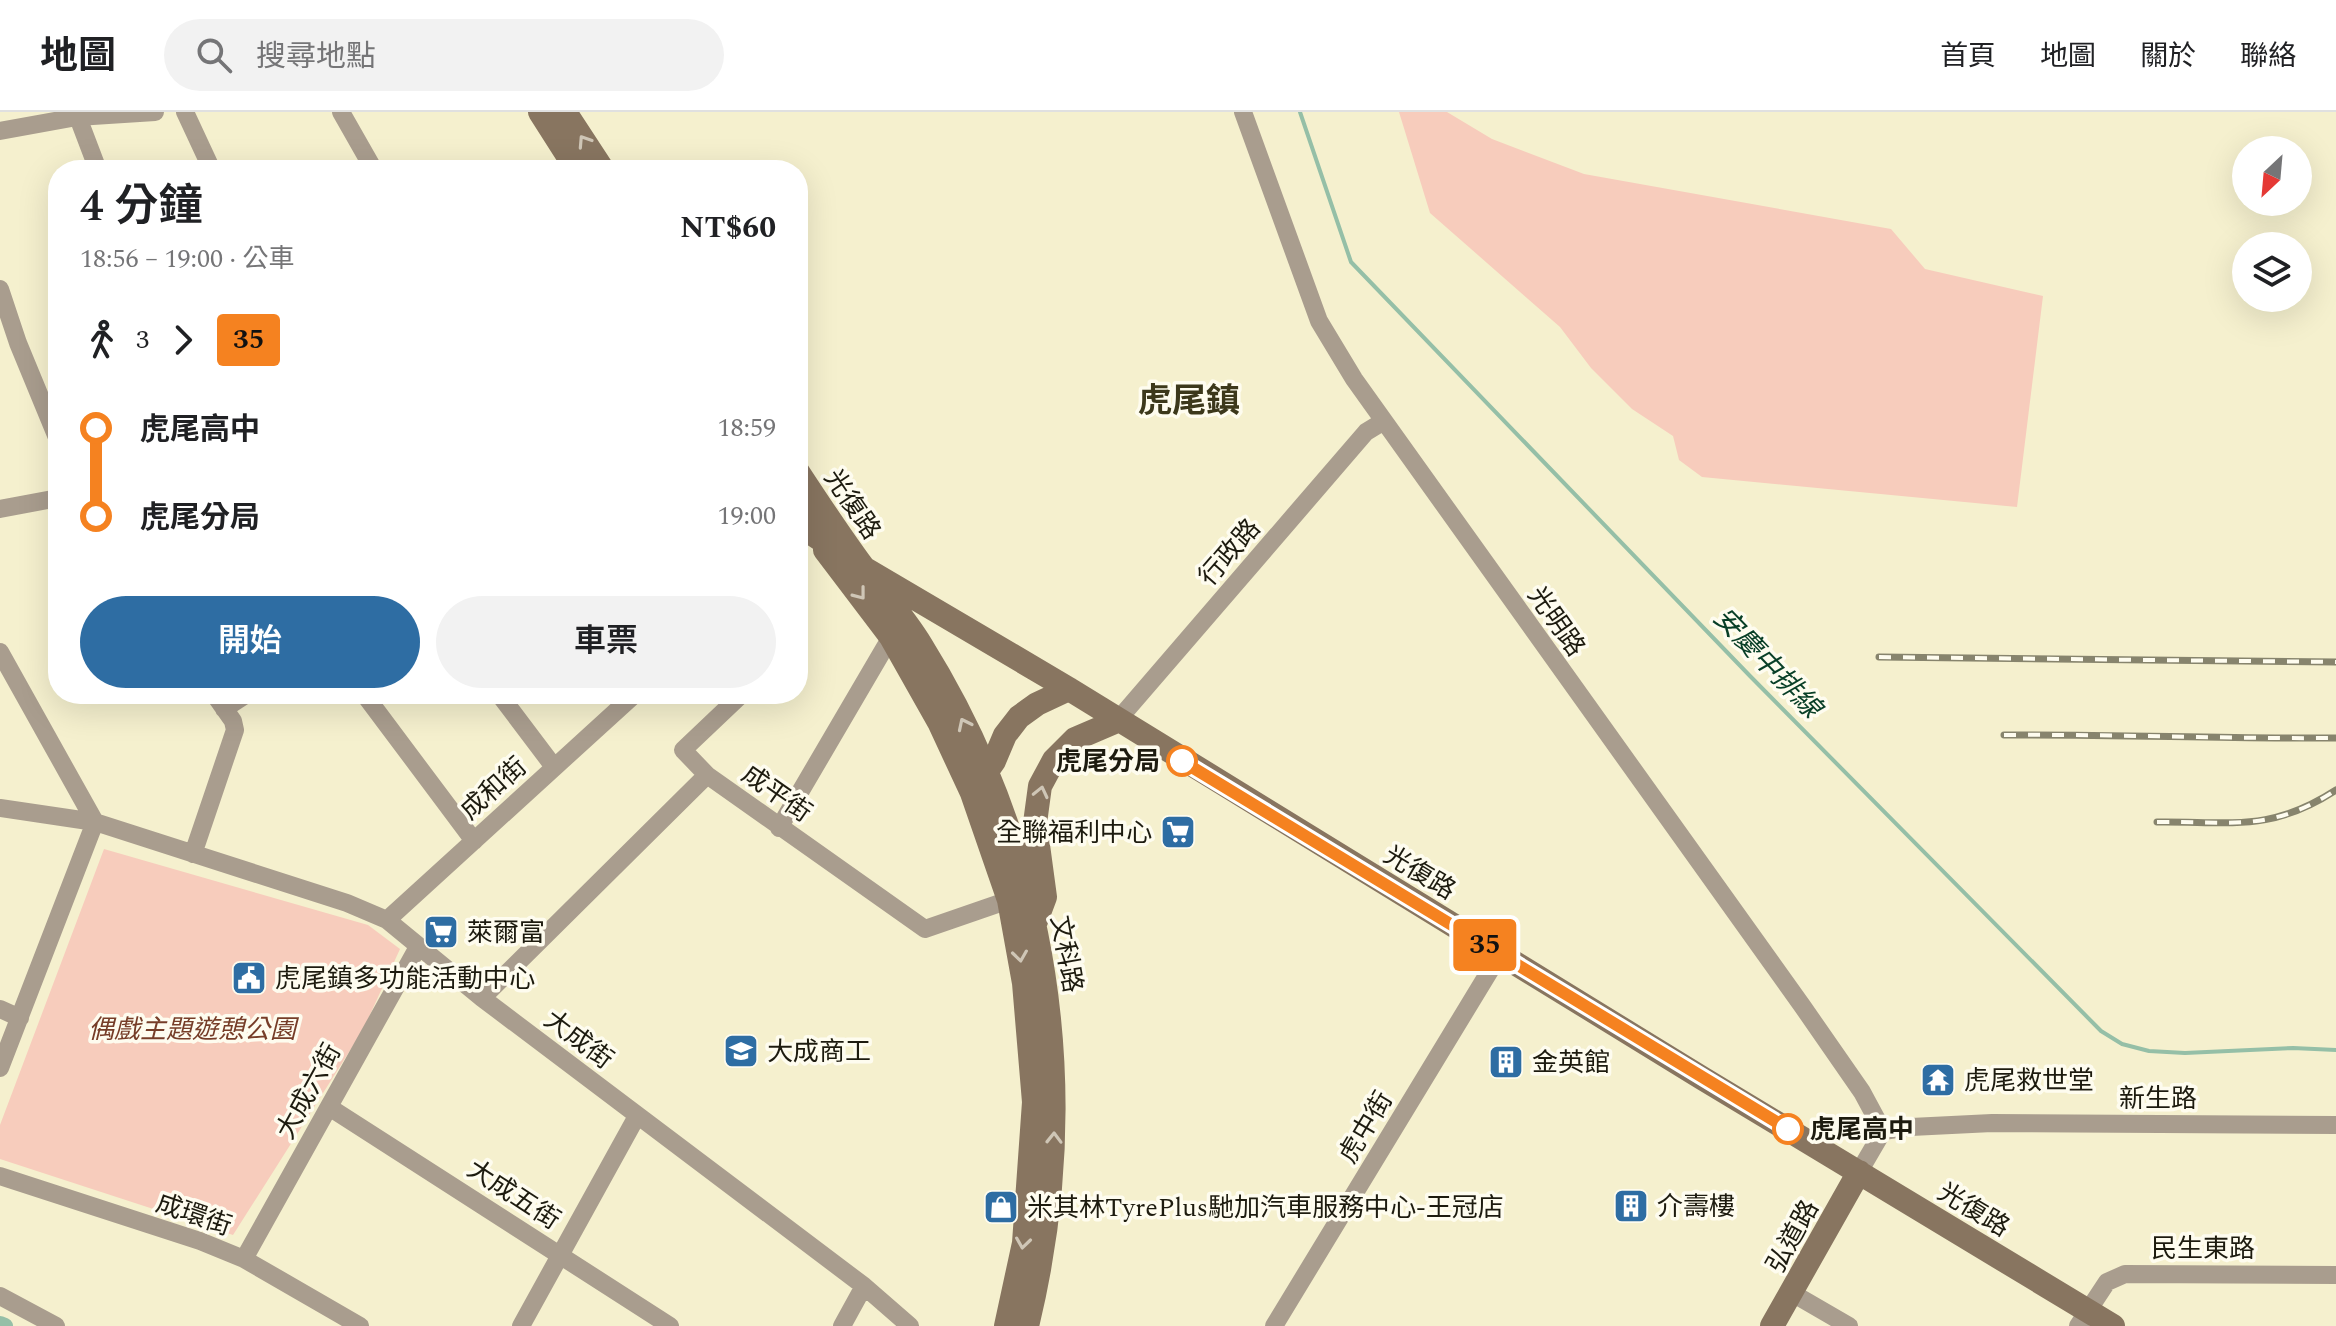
<!DOCTYPE html>
<html lang="zh-TW">
<head>
<meta charset="utf-8">
<style>
  :root { --surface:#fff; --page:#f2f2f2; --text:#202124; --muted:#757577; --line:#e0e0e0; --accent:#2e6da3 }
  body { margin:0; font-family:Spectral,"Noto Sans TC",serif; background:var(--page); color:var(--text); height:100vh; display:flex; flex-direction:column; font-size:30px; white-space:nowrap }
  * { box-sizing:border-box; margin:0 }
  p { font-size:26px; color:var(--muted) }
  .icon { flex:none; width:44px; height:44px; fill:none; stroke:currentColor; stroke-width:2; stroke-linecap:round; stroke-linejoin:round }
  .map { position:relative; flex:1; overflow:hidden }
  .sheet { position:absolute; left:48px; top:48px; width:760px; height:544px; display:flex; flex-direction:column; background:var(--surface); border-radius:32px; box-shadow:0 8px 32px #0002 }
  .sheet>* { flex:none }
  .badge { padding:0 16px; border-radius:6px; font-size:28px; line-height:52px }
  .needle { width:52px; rotate:206deg }
  .fabs { position:absolute; left:2232px; top:24px; display:grid; gap:16px }
  .fabs a { display:grid; place-items:center; width:80px; height:80px; border-radius:50%; background:var(--surface); box-shadow:0 8px 32px #0002; font-size:40px }
  .map>.badge { position:absolute; translate:-50% -50%; box-shadow:0 0 0 4px #fff }
  .legs { display:flex; align-items:center; gap:12px; height:88px; padding:0 32px; font-size:26px }
  .legs p { margin-inline-start:auto }
  .summary { display:flex; align-items:center; justify-content:space-between; height:136px; padding:0 32px }
  h1 { font-size:44px; font-weight:600; line-height:60px }
  .action { display:flex; gap:16px; margin-top:auto; padding:16px 32px }
  .action a { flex:1; height:92px; border-radius:48px; background:var(--accent); color:#fff; font-size:32px; font-weight:600; line-height:92px; text-align:center }
  .action a+a { background:var(--page); color:var(--text) }
  ul { padding:0 32px; list-style:none }
  li { display:flex; align-items:center; gap:28px; height:88px; font-size:30px }
  li i { display:grid; place-items:center; width:12px; height:100%; margin:0 10px; background:currentColor }
  li i::after { content:''; width:20px; height:20px; margin:-10px; border:6px solid; border-radius:50%; background:var(--surface) }
  li p { margin-inline-start:auto }
  li:first-child i { background:linear-gradient(#0000 50%,currentColor 0) }
  li:last-child i { background:linear-gradient(currentColor 50%,#0000 0) }
  header { display:flex; align-items:center; gap:48px; box-sizing:border-box; height:112px; padding:0 40px; background:var(--surface); border-bottom:2px solid var(--line) }
  header strong { font-size:38px }
  nav { display:flex; gap:44px; margin-inline-start:auto; font-size:28px }
  .search { width:560px; height:72px; background:var(--page); display:flex; align-items:center; gap:20px; box-sizing:border-box; padding:0 28px; border-radius:44px; color:var(--muted); font-size:30px }
  .map>svg:first-child { display:block }
  .green { fill:#f7ccbc }
  .lines { fill:none; stroke-linecap:round; stroke-linejoin:round }
  .stream { stroke:#95bfa7; stroke-width:4 }
  .canal { stroke:#95bfa7; stroke-width:16 }
  .street { stroke:#a99d8e; stroke-width:18 }
  .secondary { stroke:#887560; stroke-width:24 }
  .rail-casing { stroke:#87846d; stroke-width:7 }
  .rail { stroke:#fefcef; stroke-width:4; stroke-dasharray:12; stroke-linecap:butt }
  .oneway { stroke:#cfc6b6 }
  .line-1-casing { stroke:#fff; stroke-width:18 }
  .line-1 { stroke:#f58220; stroke-width:12 }
  .stop-1-dot { fill:#fff; stroke:#f58220; stroke-width:4 }
  .labels { text-anchor:middle; stroke-width:7; stroke-linejoin:round; paint-order:stroke }
  .street-label { font-size:26px; fill:#1d1b0f; stroke:#fefcef }
  .stop-label { font-size:26px; font-weight:bold; fill:#1d1b0f; stroke:#fefcef; text-anchor:end }
  .poi-label { font-size:26px; fill:#1d1b0f; stroke:#fefcef; text-anchor:start }
  .park-label { font-size:26px; font-style:italic; fill:#763d28; stroke:#fefcef }
  .water-label { font-size:28px; font-style:italic; fill:#083f27; stroke:#fefcef }
  .district-label { font-size:34px; font-weight:bold; fill:#3c381b; stroke:#fefcef }
</style>
</head>
<body>
<header>
<strong>地圖</strong>
<div class="search"><svg class="icon" aria-label="search" viewBox="0 0 24 24"><circle cx="10" cy="10" r="6"/><path d="M15 15l6 6"/></svg>搜尋地點</div>
<nav><a>首頁</a><a>地圖</a><a>關於</a><a>聯絡</a></nav>
</header>
<div class="map">
<svg width="2336" height="1214" viewBox="0 0 2336 1214">
  <rect width="100%" height="100%" fill="#f5f0ce"/>
  <path class="green" d="M1399,0H1447L1492,27L1584,62L1891,117L1925,157L2043,184L2017,395L1702,365L1679,348L1673,324L1632,297L1591,256L1560,215L1430,101Z
    M104,737L368,813L400,837L363,918L233,1123L0,1047V1013Z"/>
  <g class="lines">
    <path class="stream" d="M1300,0L1351,150L1750,564L2101,919L2122,932L2149,939L2185,941L2293,936L2336,938"/>
    <path class="canal" d="M0,1212L5,1214"/>
    <path class="street" d="M76,0L98,58
      M185,0L212,58
      M341,0L374,58
      M1243,0L1319,209L1354,267L1803,895L1862,980L1883,1019
      M0,19L77,5L155,0
      M0,177L18,231L58,328
      M0,397L58,386
      M0,540L95,710L0,956
      M364,582L474,729
      M499,582L554,655
      M742,582L683,638L707,663L925,817L1009,788
      M224,597L247,582
      M1117,609L1366,320L1384,309
      M0,696L95,710L347,791L387,808L482,886L864,1174L910,1214
      M779,716L895,518
      M193,742L235,618L233,609L214,582
      M387,808L635,582
      M482,886L707,663
      M0,897L20,906
      M329,995L670,1214
      M1859,1060L1883,1019L1911,1015L1992,1011L2336,1013
      M0,1064L200,1129L244,1147L360,1214
      M244,1147L418,835
      M1792,1181L1849,1214
      M0,1184L56,1214
      M521,1214L637,1004
      M842,1214L864,1174
      M1274,1214L1500,842
      M2078,1214L2107,1170L2125,1162L2336,1163"/>
    <path class="secondary" d="M540,0L577,58
      M565,0L603,58
      M798,360C819,392 840,424 863,455C882,481 904,505 921,533C1049,738 1084,980 1027,1214
      M798,400L811,421L862,455L1069,577L1702,966L2113,1214
      M825,438L891,525L939,610L972,681L1009,788L1024,871L1034,990L1024,1131L1006,1214
      M980,669L994,649L1005,623L1019,605L1037,592L1069,577
      M1036,809L1045,785L1035,711L1040,674L1054,648L1075,627L1117,609
      M1772,1214L1859,1060"/>
    <g class="rail-casing">
      <path id="rail" d="M1879,545L2336,550
        M2004,623C2115,622 2225,627 2336,626
        M2157,710C2230,709 2270,721 2336,678"/>
    </g>
    <use href="#rail" class="rail"/>
  </g>
  <defs><path id="oneway-chevron" d="M-2-3.5L2.5 0L-2 3.5" fill="none" stroke-width="1.6" stroke-linecap="round" stroke-linejoin="round" transform="scale(2)"/></defs>
  <g class="oneway">
    <use href="#oneway-chevron" transform="translate(584 29) rotate(-123)"/>
    <use href="#oneway-chevron" transform="translate(860 482) rotate(52)"/>
    <use href="#oneway-chevron" transform="translate(964 612) rotate(-116)"/>
    <use href="#oneway-chevron" transform="translate(1041 680) rotate(-77)"/>
    <use href="#oneway-chevron" transform="translate(1020 844) rotate(82)"/>
    <use href="#oneway-chevron" transform="translate(1054 1026) rotate(-89)"/>
    <use href="#oneway-chevron" transform="translate(1023 1131) rotate(98)"/>
  </g>
  <g class="lines">
    <g class="line-1-casing">
      <path id="line-1" d="M1182,649L1788,1017"/>
    </g>
    <use href="#line-1" class="line-1"/>
  </g>
  <defs>
    <g id="supermarket-square" transform="scale(1.8)"><rect x="-9" y="-9" width="18" height="18" rx="4" fill="#2e6da3" stroke="#fefcef"/><path d="M-6-5.5h2.5l.6 2H6L4.5 2H-2.5L-4.4-4H-6ZM-1.5 3.2a1.3 1.3 0 1 0 .1 0ZM3 3.2a1.3 1.3 0 1 0 .1 0Z" fill="#fff"/></g>
    <g id="civic-square" transform="scale(1.8)"><rect x="-9" y="-9" width="18" height="18" rx="4" fill="#2e6da3" stroke="#fefcef"/><path d="M-.6-6.5H3V-4.5H.6V-3L4-1V1h2V6H-6V1h2V-1L-.6-3ZM-1.2 2.5V6h2.4V2.5Z" fill="#fff"/></g>
    <g id="school-square" transform="scale(1.8)"><rect x="-9" y="-9" width="18" height="18" rx="4" fill="#2e6da3" stroke="#fefcef"/><path d="M0-5L7-2L0 1L-7-2ZM-4 1L0 2.5L4 1V4Q0 6-4 4Z" fill="#fff"/></g>
    <g id="building-square" transform="scale(1.8)"><rect x="-9" y="-9" width="18" height="18" rx="4" fill="#2e6da3" stroke="#fefcef"/><path d="M-4-6H4V6H1V3H-1V6H-4ZM-2.5-4.3h1.7v1.8h-1.7ZM.8-4.3h1.7v1.8H.8ZM-2.5-1h1.7V.8h-1.7ZM.8-1h1.7V.8H.8Z" fill="#fff"/></g>
    <g id="temple-square" transform="scale(1.8)"><rect x="-9" y="-9" width="18" height="18" rx="4" fill="#2e6da3" stroke="#fefcef"/><path d="M0-6L5-2H3V0L6.5 2.5H4V6H1.5V3h-3V6H-4V2.5H-6.5L-3 0V-2H-5Z" fill="#fff"/></g>
    <g id="shop-square" transform="scale(1.8)"><rect x="-9" y="-9" width="18" height="18" rx="4" fill="#2e6da3" stroke="#fefcef"/><path d="M-5-2.5h2.3a2.7 3.5 0 0 1 5.4 0H5L5.5 6h-11ZM-1.5-2.5h3a1.5 2.3 0 0 0-3 0Z" fill="#fff"/></g>
  </defs>
  <g fill-rule="evenodd">
    <use href="#supermarket-square" x="1178" y="720"/>
    <use href="#supermarket-square" x="441" y="820"/>
    <use href="#civic-square" x="249" y="866"/>
    <use href="#school-square" x="741" y="939"/>
    <use href="#building-square" x="1506" y="950"/>
    <use href="#temple-square" x="1938" y="968"/>
    <use href="#building-square" x="1631" y="1094"/>
    <use href="#shop-square" x="1001" y="1095"/>
  </g>
  <g class="stop-1-dot">
    <circle cx="1182" cy="649" r="14"/>
    <circle cx="1788" cy="1017" r="14"/>
  </g>
  <g class="labels">
    <g class="street-label">
      <text transform="translate(853 392) rotate(56)" y="9">光復路</text>
      <text transform="translate(1229 440) rotate(-49)" y="9">行政路</text>
      <text transform="translate(1557 509) rotate(55)" y="9">光明路</text>
      <text transform="translate(493 676) rotate(-42)" y="9">成和街</text>
      <text transform="translate(777 681) rotate(35)" y="9">成平街</text>
      <text transform="translate(1420 760) rotate(31)" y="9">光復路</text>
      <text transform="translate(1067 842) rotate(80)" y="9">文科路</text>
      <text transform="translate(579 927) rotate(37)" y="9">大成街</text>
      <text transform="translate(308 979) rotate(-61)" y="9">大成六街</text>
      <text x="2158" y="995">新生路</text>
      <text transform="translate(1365 1015) rotate(-59)" y="9">虎中街</text>
      <text transform="translate(514 1082) rotate(33)" y="9">大成五街</text>
      <text transform="translate(1974 1097) rotate(31)" y="9">光復路</text>
      <text transform="translate(194 1102) rotate(19)" y="9">成環街</text>
      <text transform="translate(1792 1124) rotate(-61)" y="9">弘道路</text>
      <text x="2203" y="1145">民生東路</text>
    </g>
    <g class="stop-label">
      <text x="1160" y="658">虎尾分局</text>
      <text x="1810" y="1026" text-anchor="start">虎尾高中</text>
    </g>
    <g class="poi-label">
      <text x="1152" y="729" text-anchor="end">全聯福利中心</text>
      <text x="467" y="829">萊爾富</text>
      <text x="275" y="875">虎尾鎮多功能活動中心</text>
      <text x="767" y="948">大成商工</text>
      <text x="1532" y="959">金英館</text>
      <text x="1964" y="977">虎尾救世堂</text>
      <text x="1657" y="1103">介壽樓</text>
      <text x="1027" y="1104">米其林TyrePlus馳加汽車服務中心-王冠店</text>
    </g>
    <g class="park-label">
      <text x="192" y="926">偶戲主題遊憩公園</text>
    </g>
    <g class="water-label">
      <text transform="translate(1768 550) rotate(46)" y="10">安慶中排線</text>
    </g>
    <g class="district-label">
      <text x="1189" y="300">虎尾鎮</text>
    </g>
  </g>
</svg>
<div class="fabs">
<a><svg class="needle" viewBox="-14 -14 28 28"><path d="M0-13l5 13h-10z" fill="#e53935"/><path d="M0 13l5-13h-10z" fill="#757577"/></svg></a>
<a><svg class="icon" aria-label="layers" viewBox="0 0 24 24"><path d="M12 4l9 5-9 5-9-5zM3 14l9 5 9-5"/></svg></a>
</div>
<b class="badge" style="left:1485px;top:833px;background:#f58220;color:#111">35</b>
<section class="sheet">
<div class="summary"><div><h1>4 分鐘</h1><p>18:56 – 19:00 · 公車</p></div><b>NT$60</b></div>
<div class="legs"><svg class="icon" aria-label="walk" viewBox="0 0 24 24"><circle cx="13" cy="4" r="2"/><path d="M13 8l-2 6 4 7M11 14l-3 7M7 12l3-4h3l4 4"/></svg>3<svg class="icon" aria-label="forward" viewBox="0 0 24 24"><path d="M9 5l7 7-7 7"/></svg><b class="badge" style="background:#f58220;color:#111">35</b></div>
<ul>
<li><i style="color:#f58220"></i><b>虎尾高中</b><p>18:59</p></li>
<li><i style="color:#f58220"></i><b>虎尾分局</b><p>19:00</p></li>
</ul>
<div class="action"><a>開始</a><a>車票</a></div>
</section>
</div>
</body>
</html>
